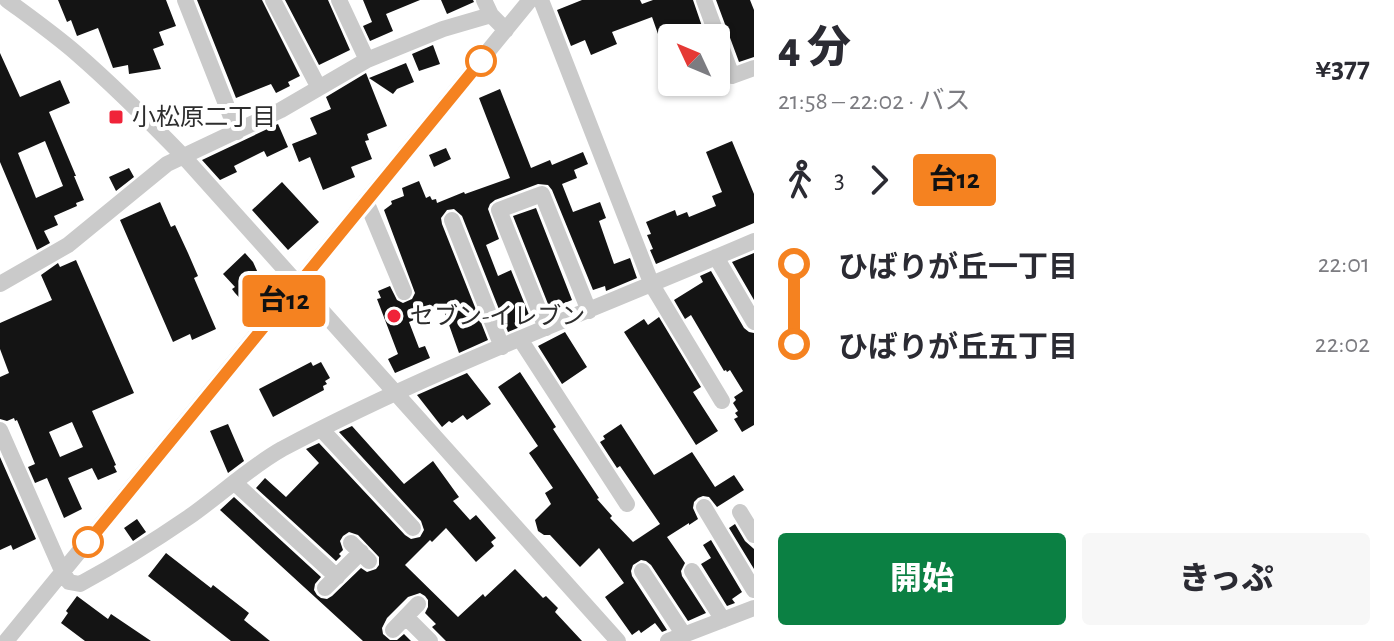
<!DOCTYPE html>
<html lang="ja">
<head>
<meta charset="utf-8">
<style>
  :root { --surface:#fff; --page:#f7f7f7; --text:#2b2b33; --muted:#7c7c81; --accent:#0b8043 }
  body { margin:0; font-family:"Alegreya Sans","Noto Sans JP",sans-serif; background:var(--page); color:var(--text); height:100vh; display:flex; flex-direction:column; font-size:30px; white-space:nowrap }
  * { box-sizing:border-box; margin:0 }
  p { font-size:26px; color:var(--muted) }
  .icon { flex:none; width:44px; height:44px; fill:none; stroke:currentColor; stroke-width:2; stroke-linecap:round; stroke-linejoin:round }
  .map { position:relative; flex:1; overflow:hidden }
  .sheet { display:flex; flex-direction:column; background:var(--surface); width:640px }
  .sheet>* { flex:none }
  .badge { padding:0 16px; border-radius:6px; font-size:28px; line-height:52px }
  .needle { width:52px; rotate:314deg }
  .buttons { position:absolute; left:658px; top:24px; display:grid; gap:16px }
  .buttons a { display:grid; place-items:center; width:72px; height:72px; border-radius:8px; background:var(--surface); box-shadow:0 2px 6px #0004; font-size:40px }
  .map>.badge { position:absolute; translate:-50% -50%; box-shadow:0 0 0 4px #fff }
  .legs { display:flex; align-items:center; gap:12px; height:88px; padding:0 24px; font-size:26px }
  .legs p { margin-inline-start:auto }
  .headline { display:flex; align-items:center; justify-content:space-between; height:136px; padding:0 24px }
  h1 { font-size:44px; font-weight:800; line-height:60px }
  .button { display:flex; gap:16px; margin-top:auto; padding:16px 24px }
  .button a { flex:1; height:92px; border-radius:8px; background:var(--accent); color:#fff; font-size:32px; font-weight:800; line-height:92px; text-align:center }
  .button a+a { background:var(--page); color:var(--text) }
  ul { padding:0 24px; list-style:none }
  li { display:flex; align-items:center; gap:28px; height:80px; font-size:30px }
  li i { display:grid; place-items:center; width:12px; height:100%; margin:0 10px; background:currentColor }
  li i::after { content:''; width:20px; height:20px; margin:-10px; border:6px solid; border-radius:50%; background:var(--surface) }
  li p { margin-inline-start:auto }
  li:first-child i { background:linear-gradient(#0000 50%,currentColor 0) }
  li:last-child i { background:linear-gradient(currentColor 50%,#0000 0) }
  main { display:flex; flex:1; min-height:0 }
  .map>svg:first-child { display:block }
  .building { fill:#141414; fill-rule:evenodd }
  .lines { fill:none; stroke-linecap:round; stroke-linejoin:round }
  .minor { stroke:#cacaca; stroke-width:16 }
  .line-1-casing { stroke:#fff; stroke-width:18 }
  .line-1 { stroke:#f58220; stroke-width:12 }
  .stop-1-dot { fill:#fff; stroke:#f58220; stroke-width:4 }
  .poi-dot { fill:#f02339; stroke:#fff; stroke-width:3 }
  .labels { text-anchor:middle; stroke-width:8; stroke-linejoin:round; paint-order:stroke }
  .poi-label { font-size:24px; fill:#2d2d2d; stroke:#fff; text-anchor:start }
</style>
</head>
<body>
<main>
<div class="map">
<svg width="754" height="641" viewBox="0 0 754 641">
  <rect width="100%" height="100%" fill="#fff"/>
  <path class="building" d="M58,0H166L176,26L159,32L164,45L153,49L161,69L129,74L128,65L113,68L98,28L77,36L71,20L67,22Z
    M197,0H262L300,76L288,82L290,86L276,93L271,84L236,98Z
    M285,0H328L350,50L319,65Z
    M363,0H420L386,14L393,31L370,41L363,26L372,22Z
    M441,0H473L474,2L447,14Z
    M582,0H640L642,4L653,0H693L706,38H672V68H670L652,17L612,32L617,44L591,55L585,40L571,46L557,10Z
    M716,0H750L754,10V57L739,62Z
    M433,45L440,64L419,71L412,54Z
    M0,53L20,97L60,80L70,103L49,112L76,176H74L84,200L76,203L77,206L54,216L58,225L44,231L50,243L37,250L0,162ZM45,141L63,186L36,198L18,153Z
    M406,63L414,82L397,89L393,94L369,78Z
    M366,73L387,126L367,134L369,140L365,141L372,159L351,167L355,177L323,190L310,157L299,162L292,144L317,134L310,118L331,109L326,97Z
    M500,89L531,168L550,160L552,165L583,152L588,164L574,170L577,178L562,184L573,212L600,202L606,218L599,221L614,264L630,258L637,278L606,291L605,286L593,290L552,190L548,185L538,184L495,200L490,204L488,209L499,239L486,245L498,276L511,270L532,322L508,332L462,216L454,209L447,210L441,218L442,224L488,340L459,353L443,308L409,322L419,348L425,346L430,358L395,373L388,359L398,354L377,299L381,298L378,291L390,286L397,300L403,303L412,299L415,293L384,210L392,204L391,201L404,196L402,188L419,181L426,198L430,196L432,200L436,199L437,203L464,192L465,194L510,178L479,98Z
    M278,124L288,147L267,157L264,151L234,166L237,172L220,180L202,160Z
    M732,141L754,194V223L656,264L650,250L653,249L647,235L651,234L646,222L675,210L677,216L687,212L689,217L716,206L712,196L722,192L706,152Z
    M446,148L451,159L434,167L429,155Z
    M129,168L134,177L116,191L109,177Z
    M282,182L319,222L288,250L252,210Z
    M160,202L171,227L175,225L188,253L198,276L194,278L216,329L192,340L190,334L173,342L120,220Z
    M536,208L572,300L550,309L513,216Z
    M245,253L253,262L258,273L265,275L269,280L266,287L253,295L256,298L247,306L235,293L232,289L235,287L223,274Z
    M754,253V300L732,262Z
    M76,260L134,393L92,411L116,465L114,466L117,472L98,480L92,468L68,478L82,509L64,518L47,478L35,483L28,467L35,464L17,420L15,421L14,418L7,421L0,419V377L9,373L0,349V323L52,300L41,275L58,263L60,267ZM72,422L83,447L60,457L49,432Z
    M711,271L744,328L749,332L754,333V425L742,432L734,419L738,417L735,413L738,411L733,403L736,400L734,397L743,391L730,370L727,372L726,370L724,371L691,315L685,319L674,300L703,282L700,276Z
    M659,317L701,387L693,392L718,431L696,445L624,332L644,319L648,325Z
    M565,332L587,367L562,384L538,346Z
    M311,362L313,366L321,362L330,378L325,381L327,384L323,386L324,390L273,417L259,389Z
    M520,372L556,427L553,429L599,498L597,499L612,516L610,518L633,542L660,524L620,466L617,468L600,442L605,439L603,436L621,424L654,475L692,452L715,487L734,475L744,490L717,507L709,497L703,496L698,498L694,502L693,508L698,519L689,525V523L667,537L685,563L681,571L682,576L706,613L688,621L651,565L646,561L641,560L633,565L631,571L632,576L667,630L662,632L655,623L641,633L639,630L632,635L605,597L624,583L599,548L580,567L550,535H544L538,531L535,520L551,504L545,493L553,488L529,453L538,446L498,387Z
    M467,373L491,404L467,420L463,415L452,423L449,421L442,427L417,395Z
    M228,424L244,461L228,473L210,431Z
    M352,426L404,484L433,461L459,497L453,501L470,520L476,515L496,538L491,542L494,546L476,562L446,528L432,542L430,540L405,565L458,617L483,594L485,597L515,569L543,598L546,596L558,608L555,612L582,641H446L432,627L436,624L425,613L428,607V600L425,596L420,593L408,597L387,618L382,628L383,634L390,640H397L404,634L411,641H363L220,510L234,497L321,577L315,584L314,590L317,595L321,598L327,599L332,596L361,568L367,572L376,569L379,565V557L358,535L349,532L343,536L340,541L343,550L339,554L341,556L336,561L256,488L265,478L286,497L319,463L306,449L319,443L405,535L411,539L420,537L424,530L421,521L339,432Z
    M0,457L36,539L13,550L11,545L0,550Z
    M137,519L146,532L133,541L124,528Z
    M735,524L745,541L754,549V569L729,528Z
    M711,540L742,592L732,599L735,603L727,606L701,564L711,558L703,545Z
    M166,553L211,588L213,585L249,613L244,620L270,641H231L148,576Z
    M77,596L108,619L111,614L151,641H85L61,623L68,613L66,611Z"/>
  <g class="lines">
    <path class="minor" d="M7,0C30,17 54,34 76,53C114,86 149,121 184,157L618,641
      M185,0L237,132
      M273,0L319,88
      M339,0L367,60
      M484,0L491,15
      M541,0L652,285L722,401
      M704,0L732,76L754,68
      M366,201L404,292
      M452,220L502,347
      M716,257L754,322
      M0,284L68,245L167,164L281,110L367,60L443,29L491,15L506,30
      M546,328L499,210L542,194L589,311
      M520,339L627,504
      M321,429L413,528
      M0,430L63,573L69,582L80,584C117,564 154,541 189,517C219,496 250,467 282,449C434,368 596,309 754,241
      M235,483L337,577
      M704,507L754,590
      M740,512L754,535
      M351,543L369,561
      M642,571L684,635
      M692,571L723,620
      M325,588L361,552
      M406,617L430,641
      M393,630L418,604
      M6,641L530,0
      M668,641L754,608"/>
  </g>
  <g class="lines">
    <g class="line-1-casing">
      <path id="line-1" d="M88,542L481,61"/>
    </g>
    <use href="#line-1" class="line-1"/>
  </g>
  <g class="stop-1-dot">
    <circle cx="481" cy="61" r="14"/>
    <circle cx="88" cy="542" r="14"/>
  </g>
  <g class="poi-dot">
    <rect x="108" y="109" width="16" height="16" rx="4"/>
    <circle cx="394" cy="316" r="8"/>
  </g>
  <g class="labels">
    <g class="poi-label">
      <text x="132" y="125">小松原二丁目</text>
      <text x="410" y="324">セブン-イレブン</text>
    </g>
  </g>
</svg>
<div class="buttons">
<a><svg class="needle" viewBox="-14 -14 28 28"><path d="M0-13l5 13h-10z" fill="#e53935"/><path d="M0 13l5-13h-10z" fill="#7c7c81"/></svg></a>
</div>
<b class="badge" style="left:284px;top:301px;background:#f58220;color:#111">台12</b>
</div>
<section class="sheet">
<div class="headline"><div><h1>4 分</h1><p>21:58 – 22:02 · バス</p></div><b>¥377</b></div>
<div class="legs"><svg class="icon" aria-label="walk" viewBox="0 0 24 24"><circle cx="13" cy="4" r="2"/><path d="M13 8l-2 6 4 7M11 14l-3 7M7 12l3-4h3l4 4"/></svg>3<svg class="icon" aria-label="forward" viewBox="0 0 24 24"><path d="M9 5l7 7-7 7"/></svg><b class="badge" style="background:#f58220;color:#111">台12</b></div>
<ul>
<li><i style="color:#f58220"></i><b>ひばりが丘一丁目</b><p>22:01</p></li>
<li><i style="color:#f58220"></i><b>ひばりが丘五丁目</b><p>22:02</p></li>
</ul>
<div class="button"><a>開始</a><a>きっぷ</a></div>
</section>
</main>
</body>
</html>
